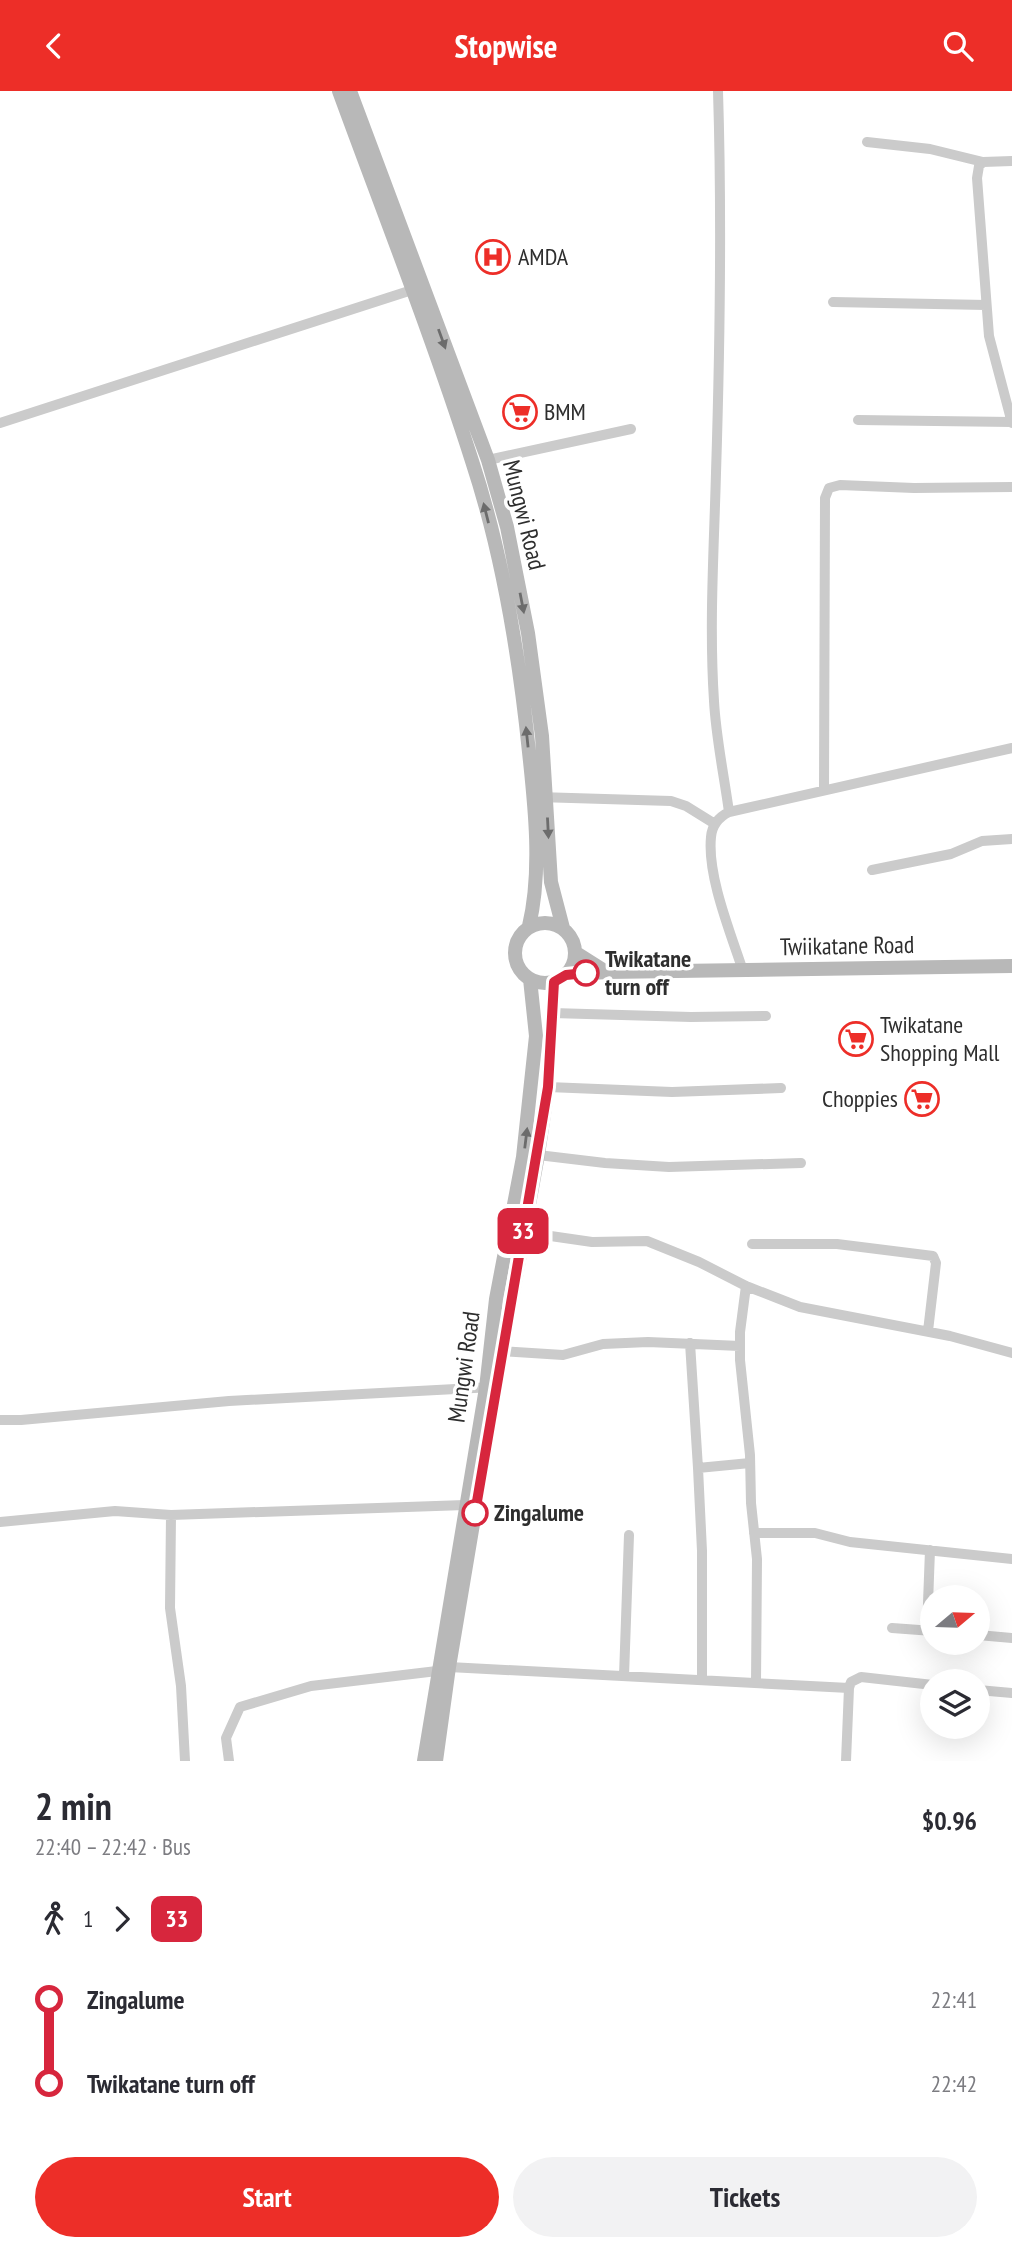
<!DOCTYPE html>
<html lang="en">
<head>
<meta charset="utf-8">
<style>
  :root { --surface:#fff; --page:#f2f2f3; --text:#2b2b33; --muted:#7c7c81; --accent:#ed2e28 }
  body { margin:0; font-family:"PT Sans Narrow",sans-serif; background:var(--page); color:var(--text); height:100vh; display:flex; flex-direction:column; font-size:26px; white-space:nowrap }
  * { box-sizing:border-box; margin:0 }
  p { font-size:23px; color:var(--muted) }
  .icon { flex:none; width:38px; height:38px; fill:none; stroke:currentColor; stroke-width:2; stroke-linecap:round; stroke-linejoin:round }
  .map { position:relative; height:1670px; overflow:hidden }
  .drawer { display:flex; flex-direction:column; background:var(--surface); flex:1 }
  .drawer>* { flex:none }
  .badge { padding:0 14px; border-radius:10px; font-size:24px; line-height:46px }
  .needle { width:46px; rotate:71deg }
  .controls { position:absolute; left:920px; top:1494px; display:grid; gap:14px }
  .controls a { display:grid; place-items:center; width:70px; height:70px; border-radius:50%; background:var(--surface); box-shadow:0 7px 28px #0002; font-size:35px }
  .map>.badge { position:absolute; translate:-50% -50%; box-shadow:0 0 0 4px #fff }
  .legs { display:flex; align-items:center; gap:10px; height:77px; padding:0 35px; font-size:23px }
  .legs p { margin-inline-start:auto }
  .head { display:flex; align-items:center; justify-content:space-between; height:119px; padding:0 35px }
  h1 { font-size:38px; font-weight:800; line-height:52px }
  .button { display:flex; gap:14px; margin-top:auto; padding:14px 35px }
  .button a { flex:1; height:80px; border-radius:42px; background:var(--accent); color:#fff; font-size:28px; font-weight:800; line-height:80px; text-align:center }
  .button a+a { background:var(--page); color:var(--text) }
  ul { padding:0 35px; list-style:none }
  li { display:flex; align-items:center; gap:24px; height:84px; font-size:26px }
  li i { display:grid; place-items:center; width:10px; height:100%; margin:0 9px; background:currentColor }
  li i::after { content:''; width:18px; height:18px; margin:-9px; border:5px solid; border-radius:50%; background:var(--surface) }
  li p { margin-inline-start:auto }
  li:first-child i { background:linear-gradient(#0000 50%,currentColor 0) }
  li:last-child i { background:linear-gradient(currentColor 50%,#0000 0) }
  header { display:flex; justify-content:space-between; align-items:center; height:91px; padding:0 35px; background:var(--accent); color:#fff; font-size:32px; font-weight:800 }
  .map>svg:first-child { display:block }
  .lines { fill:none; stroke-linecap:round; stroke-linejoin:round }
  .street { stroke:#cbcbcb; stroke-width:10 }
  .secondary { stroke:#b8b8b8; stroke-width:14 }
  .oneway { fill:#6c6c6c }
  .line-1-casing { stroke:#fff; stroke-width:16 }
  .line-1 { stroke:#d7263d; stroke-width:10 }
  .stop-1-dot { fill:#fff; stroke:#d7263d; stroke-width:3.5 }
  .labels { text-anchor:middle; stroke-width:7; stroke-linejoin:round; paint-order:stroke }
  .poi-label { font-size:24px; fill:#2e2e2e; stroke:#fff; text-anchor:start }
  .street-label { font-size:24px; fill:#2e2e2e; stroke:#fff }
  .stop-label { font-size:24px; font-weight:bold; fill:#2e2e2e; stroke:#fff; text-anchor:start }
</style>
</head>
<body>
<header><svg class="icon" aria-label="back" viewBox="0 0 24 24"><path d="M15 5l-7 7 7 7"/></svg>Stopwise<svg class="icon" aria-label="search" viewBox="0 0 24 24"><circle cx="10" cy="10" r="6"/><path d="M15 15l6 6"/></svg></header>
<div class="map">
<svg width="1012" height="1670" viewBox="0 0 1012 1670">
  <rect width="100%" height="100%" fill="#fff"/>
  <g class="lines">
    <path class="street" d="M718,0C722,127 720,255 716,382C714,458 709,534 714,610C716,647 724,684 729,721
      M867,51L930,58L983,71
      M1012,70L983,71L979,75L977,87L989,245L1012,332
      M833,211L986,214
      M858,329L1012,331
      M0,332L412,199
      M488,369L631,338
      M824,699L825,407L829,397L840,394L914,397L1012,396
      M538,706L671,710L686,715L715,733
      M872,779L951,763L982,750L1012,748
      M743,880C731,843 707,785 711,746C712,734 719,726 729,721L1012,657
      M552,922L691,926L766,925
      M548,996L672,1001L781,997
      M538,1064L605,1072L669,1076L801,1072
      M523,1141L592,1151L647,1150L699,1171L746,1195L800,1216L950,1245L1012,1262
      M752,1153H837L933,1165L936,1172L928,1240
      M746,1195L740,1241V1269L750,1364L751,1412L757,1468L756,1592
      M690,1252L698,1377
      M502,1260L563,1264L603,1253L648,1251L740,1255
      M0,1329H21L229,1310L493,1296
      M171,1424L170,1517L181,1595L185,1670
      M0,1431L115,1420L171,1424L465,1414
      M754,1442H815L850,1451L1012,1468
      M892,1537L933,1540
      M927,1539L930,1459
      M978,1544L1012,1547
      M449,1576L849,1597
      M624,1585L629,1444
      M702,1589V1460L698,1377L750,1372
      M978,1599L1012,1602
      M229,1670L226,1647L240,1616L311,1595L437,1580
      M846,1670L849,1597L851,1591L861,1586L933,1594"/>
    <path class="secondary" d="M339,0C384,123 432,245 472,370C503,464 519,563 529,661C535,716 542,781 529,835
      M350,0L488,369L507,436L528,542L542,645L551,791L563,837
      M515 862a30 30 0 1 1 60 0a30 30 0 1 1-60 0Z
      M576,862L606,881
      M566,884L606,881L1012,875
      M424,1670L486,1297L496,1208L523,1066L536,945L530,888
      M436,1670L449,1576L496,1296L538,1064L548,996L554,891"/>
  </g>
  <defs><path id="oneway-solid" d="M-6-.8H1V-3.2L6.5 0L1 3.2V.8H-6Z" transform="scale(1.75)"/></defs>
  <g class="oneway">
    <use href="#oneway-solid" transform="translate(442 248) rotate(70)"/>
    <use href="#oneway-solid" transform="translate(486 422) rotate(-104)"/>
    <use href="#oneway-solid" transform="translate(522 512) rotate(79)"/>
    <use href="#oneway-solid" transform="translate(527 646) rotate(-96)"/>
    <use href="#oneway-solid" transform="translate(548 737) rotate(87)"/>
    <use href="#oneway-solid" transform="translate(526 1047) rotate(-83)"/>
  </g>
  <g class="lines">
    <g class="line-1-casing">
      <path id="line-1" d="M475,1422L548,996L554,891L566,884L586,882"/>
    </g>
    <use href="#line-1" class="line-1"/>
  </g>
  <defs>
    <g id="hospital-ring" transform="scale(1.75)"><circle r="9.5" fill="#fff" stroke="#ed2e28" stroke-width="1.5"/><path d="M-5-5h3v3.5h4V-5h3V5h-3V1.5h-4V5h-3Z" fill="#ed2e28"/></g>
    <g id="supermarket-ring" transform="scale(1.75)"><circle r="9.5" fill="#fff" stroke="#ed2e28" stroke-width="1.5"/><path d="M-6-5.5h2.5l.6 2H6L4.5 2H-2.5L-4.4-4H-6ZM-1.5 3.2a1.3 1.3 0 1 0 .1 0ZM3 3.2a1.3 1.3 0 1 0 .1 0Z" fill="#ed2e28"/></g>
  </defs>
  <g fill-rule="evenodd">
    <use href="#hospital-ring" x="493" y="166"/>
    <use href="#supermarket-ring" x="520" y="321"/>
    <use href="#supermarket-ring" x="856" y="948"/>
    <use href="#supermarket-ring" x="922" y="1008"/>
  </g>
  <g class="stop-1-dot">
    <circle cx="586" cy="882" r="12"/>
    <circle cx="475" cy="1422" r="12"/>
  </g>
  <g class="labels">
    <g class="poi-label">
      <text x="518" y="174">AMDA</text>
      <text x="544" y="329">BMM</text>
      <text x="880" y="942">Twikatane<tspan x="880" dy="28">Shopping Mall</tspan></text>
      <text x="898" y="1016" text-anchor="end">Choppies</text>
    </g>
    <g class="street-label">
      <text transform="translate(524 424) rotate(76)" y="8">Mungwi Road</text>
      <text transform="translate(847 855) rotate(-1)" y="8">Twiikatane Road</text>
      <text transform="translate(464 1276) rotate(-82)" y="8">Mungwi Road</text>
    </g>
    <g class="stop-label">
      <text x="605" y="876">Twikatane<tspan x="605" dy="28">turn off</tspan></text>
      <text x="494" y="1430">Zingalume</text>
    </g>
  </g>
</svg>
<div class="controls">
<a><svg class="needle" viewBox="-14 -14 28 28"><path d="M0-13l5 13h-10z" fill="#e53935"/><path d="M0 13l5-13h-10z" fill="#7c7c81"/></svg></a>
<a><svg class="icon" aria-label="layers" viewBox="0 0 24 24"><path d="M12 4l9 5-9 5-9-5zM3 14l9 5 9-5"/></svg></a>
</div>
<b class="badge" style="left:523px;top:1140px;background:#d7263d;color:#fff">33</b>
</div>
<section class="drawer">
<div class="head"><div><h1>2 min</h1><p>22:40 – 22:42 · Bus</p></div><b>$0.96</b></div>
<div class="legs"><svg class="icon" aria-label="walk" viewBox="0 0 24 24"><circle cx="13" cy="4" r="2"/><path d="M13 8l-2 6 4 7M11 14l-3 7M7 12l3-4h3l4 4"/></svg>1<svg class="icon" aria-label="forward" viewBox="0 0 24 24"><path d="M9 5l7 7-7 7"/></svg><b class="badge" style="background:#d7263d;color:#fff">33</b></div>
<ul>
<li><i style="color:#d7263d"></i><b>Zingalume</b><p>22:41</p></li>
<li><i style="color:#d7263d"></i><b>Twikatane turn off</b><p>22:42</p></li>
</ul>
<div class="button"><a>Start</a><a>Tickets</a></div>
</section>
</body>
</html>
